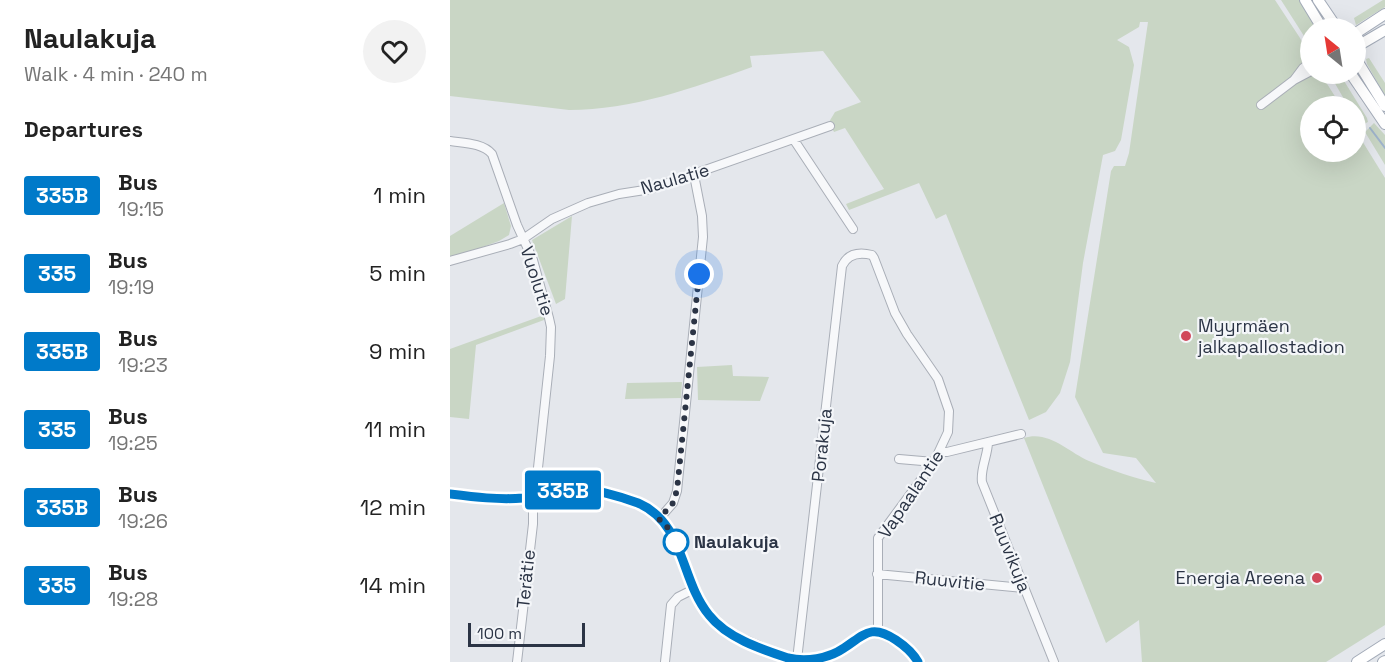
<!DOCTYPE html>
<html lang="en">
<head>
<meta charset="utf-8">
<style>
  :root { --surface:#fff; --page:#f2f2f2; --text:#222; --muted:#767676 }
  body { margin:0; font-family:"Space Grotesk",sans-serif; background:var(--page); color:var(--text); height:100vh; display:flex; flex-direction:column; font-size:22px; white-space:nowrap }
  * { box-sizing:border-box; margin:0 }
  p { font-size:20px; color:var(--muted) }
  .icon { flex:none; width:33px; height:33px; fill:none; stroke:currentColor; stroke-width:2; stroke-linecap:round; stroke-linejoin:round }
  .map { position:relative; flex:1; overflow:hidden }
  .panel { display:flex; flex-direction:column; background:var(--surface); width:450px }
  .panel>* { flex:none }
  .badge { padding:0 12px; border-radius:4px; font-size:21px; line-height:39px }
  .needle { width:39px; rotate:330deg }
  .tools { position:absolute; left:850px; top:18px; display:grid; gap:12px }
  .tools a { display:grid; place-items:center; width:66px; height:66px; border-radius:50%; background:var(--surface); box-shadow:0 6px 24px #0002; font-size:30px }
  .scale { position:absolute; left:18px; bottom:15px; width:117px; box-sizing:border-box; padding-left:6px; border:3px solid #2b3445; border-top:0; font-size:16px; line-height:21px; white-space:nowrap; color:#2b3445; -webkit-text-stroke:4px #f4f6f9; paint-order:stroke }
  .you { position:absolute; width:30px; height:30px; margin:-15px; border:4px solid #fff; border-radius:50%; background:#1a73e8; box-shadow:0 0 0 9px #1a73e833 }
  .map>.badge { position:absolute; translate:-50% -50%; box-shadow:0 0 0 3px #fff }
  h2 { padding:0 24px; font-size:22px; line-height:54px }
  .round { display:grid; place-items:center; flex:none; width:63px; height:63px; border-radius:32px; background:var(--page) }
  .summary { display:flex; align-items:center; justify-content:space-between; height:102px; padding:0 24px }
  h1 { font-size:28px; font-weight:600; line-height:45px }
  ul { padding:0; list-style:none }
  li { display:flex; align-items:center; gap:18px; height:78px; padding:0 24px }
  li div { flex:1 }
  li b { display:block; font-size:22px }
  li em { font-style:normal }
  li .badge { min-width:66px; font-weight:700; text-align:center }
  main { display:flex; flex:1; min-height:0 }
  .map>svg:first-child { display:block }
  .green { fill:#c9d6c5 }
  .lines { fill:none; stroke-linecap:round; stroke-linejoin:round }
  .stream { stroke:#9fb4cc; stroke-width:2 }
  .minor-casing { stroke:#a9aeb7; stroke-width:10 }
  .major-casing { stroke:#a3abb8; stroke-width:12 }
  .minor { stroke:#f7f8fa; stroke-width:8 }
  .major { stroke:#fff; stroke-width:10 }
  .line-casing { stroke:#fff; stroke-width:14 }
  .line { stroke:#007ac9; stroke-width:9 }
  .walk { stroke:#2b3445; stroke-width:6; stroke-dasharray:0 10.8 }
  .poi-dot { fill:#d1495b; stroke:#f4f6f9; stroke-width:2 }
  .stop-dot { fill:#fff; stroke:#007ac9; stroke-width:3 }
  .labels { text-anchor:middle; stroke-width:4.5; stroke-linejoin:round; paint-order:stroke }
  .street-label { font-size:18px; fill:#2b3445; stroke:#f4f6f9 }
  .poi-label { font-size:18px; fill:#2b3445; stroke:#f4f6f9; text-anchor:start }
  .stop-label { font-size:18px; font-weight:bold; fill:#2b3445; stroke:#f4f6f9; text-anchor:start }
</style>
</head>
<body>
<main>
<section class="panel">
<div class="summary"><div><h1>Naulakuja</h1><p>Walk · 4 min · 240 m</p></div><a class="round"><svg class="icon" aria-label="heart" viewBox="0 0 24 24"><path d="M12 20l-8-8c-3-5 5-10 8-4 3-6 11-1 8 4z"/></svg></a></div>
<h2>Departures</h2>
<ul>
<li><span class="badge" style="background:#007ac9;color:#fff">335B</span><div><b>Bus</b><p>19:15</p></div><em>1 min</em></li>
<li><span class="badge" style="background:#007ac9;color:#fff">335</span><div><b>Bus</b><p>19:19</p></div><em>5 min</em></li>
<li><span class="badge" style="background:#007ac9;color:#fff">335B</span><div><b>Bus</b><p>19:23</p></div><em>9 min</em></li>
<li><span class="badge" style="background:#007ac9;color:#fff">335</span><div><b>Bus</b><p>19:25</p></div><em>11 min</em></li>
<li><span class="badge" style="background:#007ac9;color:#fff">335B</span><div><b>Bus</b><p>19:26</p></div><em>12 min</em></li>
<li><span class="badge" style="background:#007ac9;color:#fff">335</span><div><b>Bus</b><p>19:28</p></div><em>14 min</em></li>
</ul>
</section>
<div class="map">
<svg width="935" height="662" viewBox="0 0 935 662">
  <rect width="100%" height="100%" fill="#e4e7ec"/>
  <path class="green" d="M0,0H825L850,38L861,59V74H873L874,79L891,106H861V152H906V131L935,178V625L876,662H692L689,620L656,643L574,438C599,430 618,452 639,461C660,470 684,478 706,483L686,458L653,453L625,397L661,171L664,166H675L679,153L698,22H690L689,27L667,40L679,47L684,65L671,140L665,151L653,155L633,263L620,362L610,393L596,412L579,420L496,214L486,219L469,183L399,210L396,204L434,189L395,128L384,132L379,122L385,112L411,102L373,51L300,56L302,67C243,88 182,110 119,110L0,96Z
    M831,0H849L868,28H861V39L854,36Z
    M933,0H935V7L906,25L904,18Z
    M919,58L935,83V96L917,64L916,59Z
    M891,76L917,118L918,122L910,126L906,119V106H898L883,80Z
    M924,123L935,135V165L915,132Z
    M54,203L61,226L59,235L49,241L0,259V236Z
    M122,216L115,299L106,304L82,240Z
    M94,315V320L26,345L19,419L0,417V349Z
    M282,365L283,376L319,377L310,401L248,400L247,367Z
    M232,382L231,398L175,399L177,383Z"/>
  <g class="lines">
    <path class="stream" d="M920,128L935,148"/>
    <g class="minor-casing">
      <path id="minor" d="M844,80L853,68L861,62
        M811,105L844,80L861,71
        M344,140L403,229
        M0,141C14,143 33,143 42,154L67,225L83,260L99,318L101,327L100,356L87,477L91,494
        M0,261L60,244L73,239L102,219L138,203L169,194L201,189L380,126
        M538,442C538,455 530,469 532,482L604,662
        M490,452H497L571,434
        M449,459L484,462
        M0,494L61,499L131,488L188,503L203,513L219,529L252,605L265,622L282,634L338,658L356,661L374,657L392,650L412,635L428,631L456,648L468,662
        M209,519L223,503L227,491L253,237L252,216L244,175
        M427,574L573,588
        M347,660L392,266C398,253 410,252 422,255L424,258L445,313L457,334L488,379L499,411L498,432L484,462L428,538V631
        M67,662L83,524V496
        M215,662L221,605L228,597L244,589"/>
    </g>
    <g class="major-casing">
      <path id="major" d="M855,0L872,28
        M868,0L887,28
        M906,33L935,14
        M906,47L935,30
        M906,59L935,106
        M901,74L935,124
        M907,662L935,644
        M933,662L935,661"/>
    </g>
    <use href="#minor" class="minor"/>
    <use href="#major" class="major"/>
  </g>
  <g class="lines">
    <g class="line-casing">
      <path id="line" d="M0,494C24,497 49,500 73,498C89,496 105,490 121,488C138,487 172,497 188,503C235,523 230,580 259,615C277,638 311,649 338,658C356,662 378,659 394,648C414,635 421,623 446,640C455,646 463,653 468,662"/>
    </g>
    <use href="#line" class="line"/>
    <path class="walk" d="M226,542L227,544L219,529L209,519L223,503L227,490L249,274"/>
  </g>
  <g class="poi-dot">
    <circle cx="736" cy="336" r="6"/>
    <circle cx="867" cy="578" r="6"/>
  </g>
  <circle class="stop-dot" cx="226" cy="542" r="12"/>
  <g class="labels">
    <g class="street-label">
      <text transform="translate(225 179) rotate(-16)" y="6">Naulatie</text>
      <text transform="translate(87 281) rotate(72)" y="6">Vuolutie</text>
      <text transform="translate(372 445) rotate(-84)" y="6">Porakuja</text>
      <text transform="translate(461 494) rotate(-56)" y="6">Vapaalantie</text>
      <text transform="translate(560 553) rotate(68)" y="6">Ruuvikuja</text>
      <text transform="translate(76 579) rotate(-84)" y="6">Terätie</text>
      <text transform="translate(500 581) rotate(6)" y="6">Ruuvitie</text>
    </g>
    <g class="poi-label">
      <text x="748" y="332">Myyrmäen<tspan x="748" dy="21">jalkapallostadion</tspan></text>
      <text x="855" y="584" text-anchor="end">Energia Areena</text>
    </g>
    <g class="stop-label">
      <text x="244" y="548">Naulakuja</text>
    </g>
  </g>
</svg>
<div class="tools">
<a><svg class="needle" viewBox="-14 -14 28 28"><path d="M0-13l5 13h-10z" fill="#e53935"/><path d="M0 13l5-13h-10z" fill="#767676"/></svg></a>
<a><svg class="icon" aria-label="locate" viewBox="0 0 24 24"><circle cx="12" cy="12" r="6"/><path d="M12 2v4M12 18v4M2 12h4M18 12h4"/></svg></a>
</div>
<div class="scale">100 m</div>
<div class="you" style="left:249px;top:274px"></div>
<b class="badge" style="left:113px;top:490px;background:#007ac9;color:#fff">335B</b>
</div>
</main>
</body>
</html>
